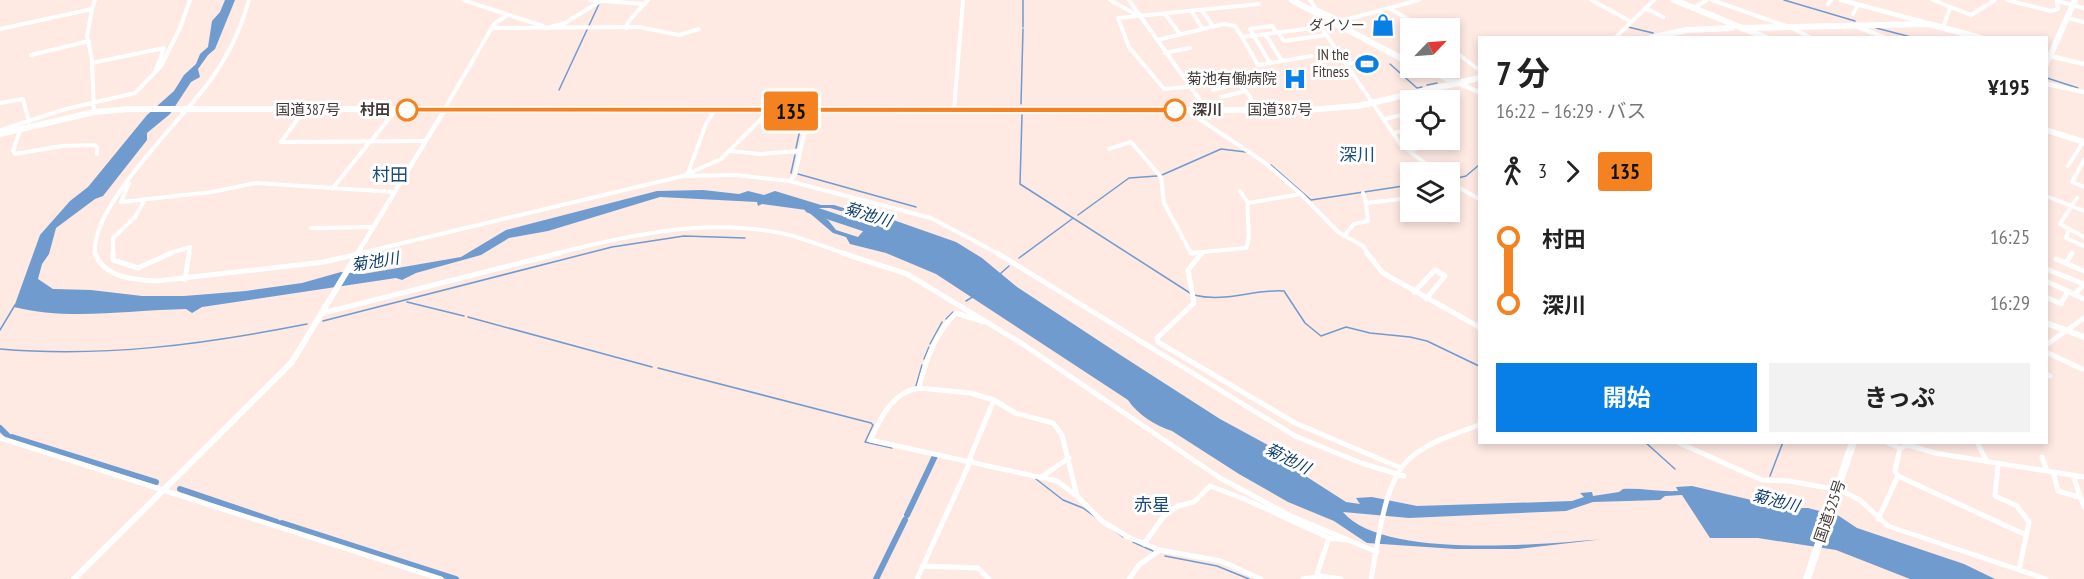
<!DOCTYPE html>
<html lang="ja">
<head>
<meta charset="utf-8">
<style>
  :root { --surface:#fff; --page:#f2f2f2; --text:#222; --muted:#767676; --accent:#087fe6 }
  body { margin:0; font-family:"PT Sans Narrow","Noto Sans JP",sans-serif; background:var(--page); color:var(--text); height:100vh; display:flex; flex-direction:column; font-size:22px; white-space:nowrap }
  * { box-sizing:border-box; margin:0 }
  p { font-size:20px; color:var(--muted) }
  .icon { flex:none; width:33px; height:33px; fill:none; stroke:currentColor; stroke-width:2; stroke-linecap:round; stroke-linejoin:round }
  .map { position:relative; flex:1; overflow:hidden }
  .side { position:absolute; left:1478px; top:36px; width:570px; height:408px; display:flex; flex-direction:column; background:var(--surface); border-radius:0px; box-shadow:0 3px 9px #0003 }
  .side>* { flex:none }
  .badge { padding:0 12px; border-radius:4px; font-size:21px; line-height:39px }
  .needle { width:39px; rotate:65deg }
  .buttons { position:absolute; left:1400px; top:18px; display:grid; gap:12px }
  .buttons a { display:grid; place-items:center; width:60px; height:60px; border-radius:0px; background:var(--surface); box-shadow:0 3px 9px #0003; font-size:30px }
  .map>.badge { position:absolute; translate:-50% -50%; box-shadow:0 0 0 3px #fff }
  .legs { display:flex; align-items:center; gap:9px; height:66px; padding:0 18px; font-size:20px }
  .legs p { margin-inline-start:auto }
  .summary { display:flex; align-items:center; justify-content:space-between; height:102px; padding:0 18px }
  h1 { font-size:33px; font-weight:700; line-height:45px }
  .button { display:flex; gap:12px; margin-top:auto; padding:12px 18px }
  .button a { flex:1; height:69px; border-radius:0px; background:var(--accent); color:#fff; font-size:24px; font-weight:700; line-height:69px; text-align:center }
  .button a+a { background:var(--page); color:var(--text) }
  ul { padding:0 18px; list-style:none }
  li { display:flex; align-items:center; gap:21px; height:66px; font-size:22px }
  li i { display:grid; place-items:center; width:9px; height:100%; margin:0 8px; background:currentColor }
  li i::after { content:''; width:15px; height:15px; margin:-8px; border:4px solid; border-radius:50%; background:var(--surface) }
  li p { margin-inline-start:auto }
  li:first-child i { background:linear-gradient(#0000 50%,currentColor 0) }
  li:last-child i { background:linear-gradient(currentColor 50%,#0000 0) }
  .map>svg:first-child { display:block }
  .water { fill:#6f9bcf; fill-rule:evenodd }
  .lines { fill:none; stroke-linecap:round; stroke-linejoin:round }
  .stream { stroke:#6f9bcf; stroke-width:1.5 }
  .canal { stroke:#6f9bcf; stroke-width:6 }
  .river { stroke:#6f9bcf; stroke-width:8 }
  .minor-far1 { stroke:#fff; stroke-width:4 }
  .minor { stroke:#fff; stroke-width:5 }
  .tertiary-far1 { stroke:#fff; stroke-width:4.5 }
  .tertiary { stroke:#fff; stroke-width:6 }
  .primary { stroke:#fff; stroke-width:6 }
  .trunk-far1 { stroke:#fff; stroke-width:6 }
  .trunk { stroke:#fff; stroke-width:8 }
  .line-1 { fill:#f58220; stroke:#fff; stroke-width:1.5 }
  .stop-1-dot { fill:#fff; stroke:#f58220; stroke-width:3 }
  .labels { text-anchor:middle; stroke-width:6; stroke-linejoin:round; paint-order:stroke }
  .far-poi-label { font-size:14px; fill:#443a37; stroke:#fff; text-anchor:end }
  .poi-label { font-size:15px; fill:#443a37; stroke:#fff; text-anchor:end }
  .street-label { font-size:15px; fill:#443a37; stroke:#fff }
  .stop-label { font-size:15px; font-weight:bold; fill:#443a37; stroke:#fff; text-anchor:end }
  .water-label { font-size:16px; font-style:italic; fill:#0e3d6d; stroke:#fff }
  .quarter-label { font-size:18px; fill:#1b4b7e; stroke:#fff }
</style>
</head>
<body>
<div class="map">
<svg width="2084" height="579" viewBox="0 0 2084 579">
  <rect width="100%" height="100%" fill="#fee9e3"/>
  <path class="water" d="M225,0H235L215,49L208,55L198,69L200,77L191,82L170,114L147,133V140L103,196L95,199L56,228L49,254L42,264L38,279L53,289L91,290L142,296H184L246,291L302,283L341,272L363,274L461,257L506,230L657,191L703,190L739,194L748,191L764,195L775,191L821,205H834L866,215L882,216L956,242L982,258L1017,287L1122,356L1220,419L1288,456L1268,452L1346,502L1360,504L1356,498L1372,497L1417,506L1544,502L1572,501L1584,497L1580,493L1592,492L1593,496L1619,492L1623,489C1642,488 1659,492 1678,491L1676,487L1692,486L1785,508H1808L1839,516L1857,528L1964,564L1995,579H1910L1836,550L1758,538H1710L1682,495L1665,496L1660,500L1593,502L1566,511L1409,518L1343,512C1382,560 1545,544 1604,539L1518,549H1456L1367,543L1334,521L1288,502L1239,474L1172,431C1156,426 1137,414 1128,400L936,274L886,253L850,244L846,237L833,233L806,210L762,204L758,206L757,202L660,197L548,231L509,238L481,255L416,273L402,280L396,278L202,307L192,313L186,309C130,310 68,321 14,307L40,235L70,201L88,187L147,115L174,91L184,75L196,64L200,54L208,47L212,21L220,12ZM816,208H830L873,220L858,237L836,230L828,220L819,215L820,211Z"/>
  <g class="lines">
    <path class="stream" d="M1023,0V27
      M1784,0L1855,21
      M1628,27L1653,33
      M1876,28L1915,38
      M1390,64L1417,88L1422,87
      M2047,78L2078,88
      M1427,85L1437,83
      M559,90L599,4
      M1021,104L1023,29
      M776,114L803,116L796,148
      M1022,115L1020,184L1190,293
      M1271,165L1311,200L1410,185
      M791,173L795,155
      M798,174L916,207
      M1162,175L1221,149L1246,152
      M1449,180L1466,176L1479,165
      M1078,215L1129,178L1157,176
      M1019,258L1072,219
      M1000,274L1009,266
      M1194,295C1225,303 1253,289 1284,291L1305,323L1321,336L1346,327L1370,333L1410,337L1427,341L1479,366
      M966,301L974,296
      M407,302L464,316
      M468,317L652,367
      M946,319L953,312
      M323,321L612,247L684,236L745,238
      M0,330L15,305
      M930,344L942,322
      M0,349C104,358 205,344 307,324
      M924,359L929,347
      M658,368L871,423L873,425L865,442L892,448
      M916,386L922,365
      M1645,442L1675,469
      M1770,476L1783,442
      M1036,479L1063,500L1083,508L1123,537
      M1133,542L1153,551
      M1165,556L1217,566L1249,579"/>
    <path class="canal" d="M0,428L8,436
      M12,437L156,482
      M180,489L277,522
      M907,515L935,456
      M282,523L456,579
      M876,579L905,520"/>
    <path class="river" d="M809,209L878,232"/>
    <path class="minor-far1" d="M463,0L543,26
      M590,0L645,4
      M1110,0L1137,15
      M1129,0L1207,110
      M1310,0L1316,9L1341,21L1419,0
      M1591,0L1630,21
      M1712,0L1786,26
      M1933,0L1971,15L1995,0
      M2007,0L2051,11L2058,9L2057,0
      M2057,1L2084,8
      M1828,4L1831,0
      M1389,8L1423,28
      M1645,8L1663,17
      M92,9L95,0
      M1692,9L1707,0
      M1192,12L1202,28
      M1203,12L1213,26
      M1165,14L1180,34
      M1853,14L1858,5
      M1321,16L1318,22L1321,27L1401,145L1437,172
      M2067,18L2084,22
      M551,27L565,23L599,2
      M1790,27L1811,38
      M1943,27L1950,8
      M492,28L639,27L679,35L699,29
      M626,28L628,22L648,0
      M0,29L92,9L87,36L92,60L94,112
      M1278,32L1284,41L1326,35
      M1265,34L1282,61
      M1242,37L1258,65L1312,56
      M1615,38L1654,0
      M1157,40L1224,24L1235,26L1242,37L1321,27
      M1449,47L1479,70
      M1165,53L1190,48
      M31,55L89,41
      M92,63L164,48L156,70
      M1270,63L1250,29L1272,26L1276,32
      M1347,64L1375,59
      M1232,76L1245,91
      M1213,80L1197,86L1164,89L1129,47L1118,18L1259,4
      M1213,90L1238,83
      M1221,97L1246,91L1258,110
      M0,103L23,99L29,122
      M444,110L494,24L506,16
      M954,110L963,0
      M1193,110L1198,118L1264,162L1301,194L1338,232L1363,246L1368,254
      M1385,119L1410,113
      M0,130L66,109L135,93L161,66L180,28L190,0
      M20,130L13,151L15,154L62,146L94,145L97,147V154
      M1394,133L1410,129
      M281,142L424,141
      M281,142L304,110
      M1109,149L1131,142L1161,177L1164,203L1191,253L1246,248C1252,237 1246,216 1248,203L1301,194
      M731,151L760,154L800,151
      M1409,151L1419,148
      M2084,160L2072,182L2084,187
      M2068,166L2083,142
      M688,173L706,124L714,111
      M683,176L736,175L789,181L931,218L999,254
      M790,181L795,175L809,111
      M1449,182L1479,199
      M129,183L121,202L212,192L256,183L394,192
      M332,189L396,110
      M1240,191L1248,203
      M1449,192L1458,188
      M1363,193L1366,203
      M2046,196L2084,211
      M2077,198L2060,224L2084,237
      M311,228L373,227
      M2069,229L2066,238L2084,246
      M2046,234V239
      M1344,236L1354,224L1368,221L1366,203L1410,198
      M95,254C90,205 183,120 212,78C229,54 241,29 249,0
      M113,254V238L135,217L145,199
      M167,254L190,247L189,254
      M357,254L683,176L721,159L769,111
      M554,254C629,235 708,217 785,234C806,239 827,248 847,254
      M1201,254L1203,252"/>
    <path class="minor" d="M95,253C103,277 134,280 156,281L324,262L363,253
      M113,253V260L138,268L171,253
      M842,253L907,274L1021,343L1220,478L1289,515L1377,552
      M997,253L1295,436L1361,463L1404,476
      M1191,253H1194
      M1202,253L1188,270L1194,303L1157,338L1158,342L1295,423L1401,468
      M1367,253L1383,273L1479,327
      M2056,259L2084,271
      M2066,263L2072,253
      M2046,269L2084,284L2075,294
      M185,280L189,253
      M2046,281L2084,299
      M1414,292L1435,270L1445,276L1426,299
      M2046,297L2061,304L2068,291
      M323,313L560,253
      M2046,345L2084,318
      M2046,352L2082,369
      M2046,374L2050,376
      M919,388C926,359 935,334 956,313L984,322
      M919,388L970,393L994,400L1015,413L1053,423L1062,435L1077,496L1057,481L870,440C881,418 892,392 919,388Z
      M0,438L441,579
      M1677,442L1762,480L1789,481L1828,488
      M1886,442L1900,448L1908,445L1935,453L2084,477
      M1977,442L1986,460
      M1900,448L1895,471L1898,476L2026,535
      M2042,457L2047,471
      M969,460L994,400
      M1998,464L1995,496L2017,506L2029,522L2019,570
      M2053,472L2058,491L2079,497
      M2073,476L2084,507
      M1041,477L1069,458
      M1844,492L1860,500L1888,526L2046,579
      M1077,496L1102,521L1128,537L1160,550L1221,561L1261,579
      M1878,519L1898,476
      M1144,544L1164,516L1178,506L1194,502L1210,486L1247,500L1329,538
      M922,566L978,568L989,579
      M1316,577L1329,538L1346,540
      M917,579L971,460
      M1129,579L1139,565L1160,550
      M1303,579L1322,576L1341,579
      M1371,579C1378,545 1383,484 1408,460C1427,442 1455,434 1479,425"/>
    <path class="tertiary-far1" d="M1841,0L1924,22
      M1855,26L1886,38
      M2046,66L2050,56L2084,64
      M1458,83L1479,92
      M2046,84L2084,92
      M357,254L444,111"/>
    <path class="tertiary" d="M2046,323L2084,337
      M74,579L292,362L358,253"/>
    <path class="primary" d="M1292,0L1410,63
      M1742,28L1929,24L1981,38
      M2046,55L2050,56L2075,0
      M1422,68L1458,83"/>
    <path class="trunk-far1" d="M1674,0L1767,38
      M1650,38L1686,30L1732,28
      M2046,130L2084,142
      M0,134L94,112L129,109L1306,110L1358,106L1479,78"/>
    <path class="trunk" d="M1807,579L1853,442"/>
  </g>
  <path class="line-1" d="M407,107H1175L1180,110L1175,113L404,112L402,110Z"/>
  <defs>
    <g id="shop-bare" transform="scale(1.8)"><path d="M-5-2.5h2.3a2.7 3.5 0 0 1 5.4 0H5L5.5 6h-11ZM-1.5-2.5h3a1.5 2.3 0 0 0-3 0Z" fill="#087fe6" stroke="#fff" stroke-width="2.5" paint-order="stroke"/></g>
    <g id="stadium-bare" transform="scale(1.8)"><path d="M0-5a6.5 5 0 1 0 0 10a6.5 5 0 1 0 0-10ZM-3.5-1.8h7v3.6h-7Z" fill="#087fe6" stroke="#fff" stroke-width="2.5" paint-order="stroke"/></g>
    <g id="hospital-bare" transform="scale(1.8)"><path d="M-5-5h3v3.5h4V-5h3V5h-3V1.5h-4V5h-3Z" fill="#087fe6" stroke="#fff" stroke-width="2.5" paint-order="stroke"/></g>
  </defs>
  <g fill-rule="evenodd">
    <use href="#shop-bare" x="1383" y="25"/>
    <use href="#stadium-bare" x="1367" y="64"/>
    <use href="#hospital-bare" x="1295" y="79"/>
  </g>
  <g class="stop-1-dot">
    <circle cx="407" cy="110" r="10"/>
    <circle cx="1175" cy="110" r="10"/>
  </g>
  <g class="labels">
    <g class="far-poi-label">
      <text x="1365" y="30">ダイソー</text>
    </g>
    <g class="poi-label">
      <text x="1349" y="60">IN the<tspan x="1349" dy="17">Fitness</tspan></text>
      <text x="1277" y="84">菊池有働病院</text>
    </g>
    <g class="street-label">
      <text x="308" y="115">国道387号</text>
      <text x="1280" y="115">国道387号</text>
      <text transform="translate(1830 511) rotate(-71)" y="5">国道325号</text>
    </g>
    <g class="stop-label">
      <text x="390" y="115">村田</text>
      <text x="1192" y="115" text-anchor="start">深川</text>
    </g>
    <g class="water-label">
      <text transform="translate(868 214) rotate(17)" y="6">菊池川</text>
      <text transform="translate(375 261) rotate(-9)" y="6">菊池川</text>
      <text transform="translate(1288 458) rotate(27)" y="6">菊池川</text>
      <text transform="translate(1776 500) rotate(14)" y="6">菊池川</text>
    </g>
    <g class="quarter-label">
      <text x="1357" y="161">深川</text>
      <text x="390" y="181">村田</text>
      <text x="1152" y="511">赤星</text>
    </g>
  </g>
</svg>
<div class="buttons">
<a><svg class="needle" viewBox="-14 -14 28 28"><path d="M0-13l5 13h-10z" fill="#e53935"/><path d="M0 13l5-13h-10z" fill="#767676"/></svg></a>
<a><svg class="icon" aria-label="locate" viewBox="0 0 24 24"><circle cx="12" cy="12" r="6"/><path d="M12 2v4M12 18v4M2 12h4M18 12h4"/></svg></a>
<a><svg class="icon" aria-label="layers" viewBox="0 0 24 24"><path d="M12 4l9 5-9 5-9-5zM3 14l9 5 9-5"/></svg></a>
</div>
<b class="badge" style="left:791px;top:111px;background:#f58220;color:#111">135</b>
<section class="side">
<div class="summary"><div><h1>7 分</h1><p>16:22 – 16:29 · バス</p></div><b>¥195</b></div>
<div class="legs"><svg class="icon" aria-label="walk" viewBox="0 0 24 24"><circle cx="13" cy="4" r="2"/><path d="M13 8l-2 6 4 7M11 14l-3 7M7 12l3-4h3l4 4"/></svg>3<svg class="icon" aria-label="forward" viewBox="0 0 24 24"><path d="M9 5l7 7-7 7"/></svg><b class="badge" style="background:#f58220;color:#111">135</b></div>
<ul>
<li><i style="color:#f58220"></i><b>村田</b><p>16:25</p></li>
<li><i style="color:#f58220"></i><b>深川</b><p>16:29</p></li>
</ul>
<div class="button"><a>開始</a><a>きっぷ</a></div>
</section>
</div>
</body>
</html>
